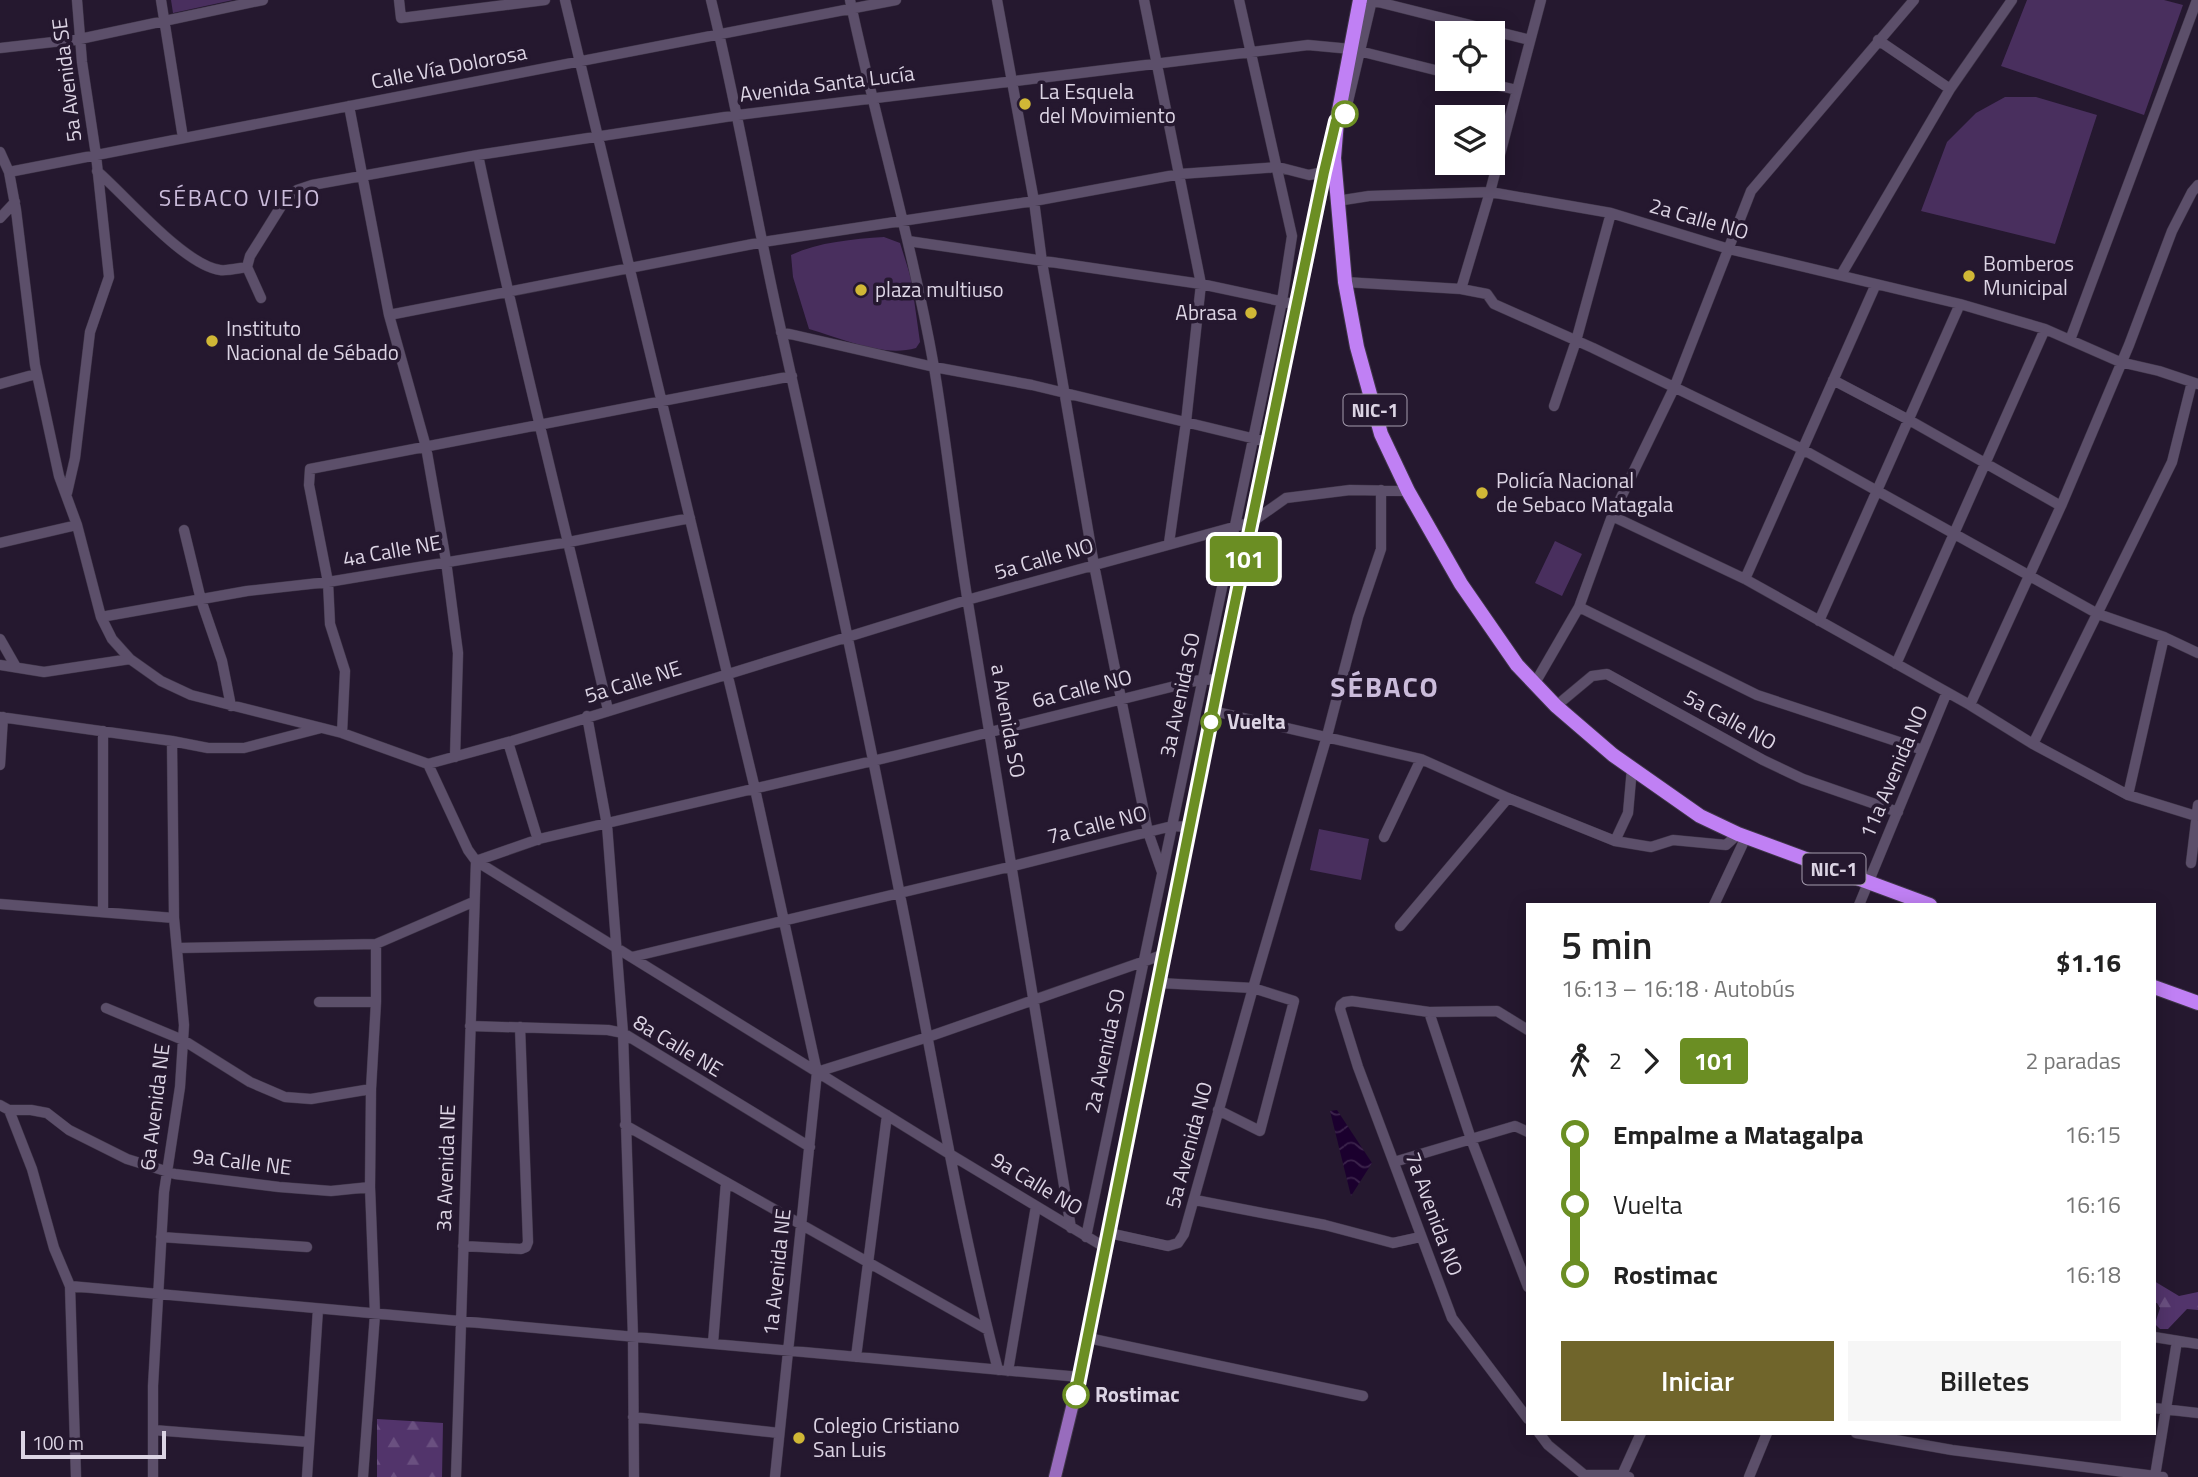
<!DOCTYPE html>
<html lang="es">
<head>
<meta charset="utf-8">
<style>
  :root { --surface:#fff; --page:#f6f6f6; --text:#222; --muted:#767676; --accent:#70652b }
  body { margin:0; font-family:"Titillium Web",sans-serif; background:var(--page); color:var(--text); height:100vh; display:flex; flex-direction:column; font-size:26px; white-space:nowrap }
  * { box-sizing:border-box; margin:0 }
  p { font-size:23px; color:var(--muted) }
  .icon { flex:none; width:38px; height:38px; fill:none; stroke:currentColor; stroke-width:2; stroke-linecap:round; stroke-linejoin:round }
  .map { position:relative; flex:1; overflow:hidden }
  .sheet { position:absolute; left:1526px; top:903px; width:630px; height:532px; display:flex; flex-direction:column; background:var(--surface); border-radius:0px; box-shadow:0 4px 18px #0003 }
  .sheet>* { flex:none }
  .badge { padding:0 14px; border-radius:5px; font-size:24px; line-height:46px }
  .controls { position:absolute; left:1435px; top:21px; display:grid; gap:14px }
  .controls a { display:grid; place-items:center; width:70px; height:70px; border-radius:0px; background:var(--surface); box-shadow:0 4px 18px #0003; font-size:35px }
  .scale { position:absolute; left:21px; bottom:18px; width:145px; box-sizing:border-box; padding-left:7px; border:4px solid #dcd4e4; border-top:0; font-size:19px; line-height:24px; white-space:nowrap; color:#dcd4e4; -webkit-text-stroke:5px #25182f; paint-order:stroke }
  .map>.badge { position:absolute; translate:-50% -50%; box-shadow:0 0 0 4px #fff }
  .legs { display:flex; align-items:center; gap:10px; height:77px; padding:0 35px; font-size:23px }
  .legs p { margin-inline-start:auto }
  .headline { display:flex; align-items:center; justify-content:space-between; height:119px; padding:0 35px }
  h1 { font-size:38px; font-weight:600; line-height:52px }
  .action { display:flex; gap:14px; margin-top:auto; padding:14px 35px }
  .action a { flex:1; height:80px; border-radius:0px; background:var(--accent); color:#fff; font-size:28px; font-weight:600; line-height:80px; text-align:center }
  .action a+a { background:var(--page); color:var(--text) }
  ul { padding:0 35px; list-style:none }
  li { display:flex; align-items:center; gap:24px; height:70px; font-size:26px }
  li i { display:grid; place-items:center; width:10px; height:100%; margin:0 9px; background:currentColor }
  li i::after { content:''; width:18px; height:18px; margin:-9px; border:5px solid; border-radius:50%; background:var(--surface) }
  li p { margin-inline-start:auto }
  li:first-child i { background:linear-gradient(#0000 50%,currentColor 0) }
  li:last-child i { background:linear-gradient(currentColor 50%,#0000 0) }
  .map>svg:first-child { display:block }
  .green { fill:#492f5e }
  .forest { fill:url(#forest-firs) }
  .water { fill:url(#water-waves) }
  .lines { fill:none; stroke-linecap:round; stroke-linejoin:round }
  .minor-casing { stroke:#3f3548; stroke-width:11 }
  .major-casing { stroke:#3f3548; stroke-width:14 }
  .highway-casing { stroke:#3f3548; stroke-width:16 }
  .minor { stroke:#5c4f6a; stroke-width:10 }
  .major { stroke:#986cbd; stroke-width:12 }
  .highway { stroke:#c080f4; stroke-width:14 }
  .line-1-casing { stroke:#fff; stroke-width:16 }
  .line-1 { stroke:#6b8e23; stroke-width:10 }
  .poi-dot { fill:#d0b736; stroke:#25182f; stroke-width:2.5 }
  .stop-1-dot { fill:#fff; stroke:#6b8e23; stroke-width:3.5 }
  .labels { text-anchor:middle; stroke-width:7; stroke-linejoin:round; paint-order:stroke }
  .shield { fill:#25182f; stroke:#a59cae; stroke-width:2 }
  .shield-label { font-size:19px; font-weight:bold; fill:#dcd4e4 }
  .street-label { font-size:21px; fill:#dcd4e4; stroke:#25182f }
  .poi-label { font-size:21px; fill:#dcd4e4; stroke:#25182f; text-anchor:start }
  .stop-label { font-size:21px; font-weight:bold; fill:#dcd4e4; stroke:#25182f; text-anchor:start }
  .neighbourhood-label { font-size:23px; letter-spacing:2px; fill:#cbbcdb; stroke:#25182f }
  .district-label { font-size:28px; font-weight:bold; letter-spacing:2px; fill:#cbbcdb; stroke:#25182f }
</style>
</head>
<body>
<div class="map">
<svg width="2198" height="1477" viewBox="0 0 2198 1477">
  <defs>
    <pattern id="forest-firs" width="22" height="20" patternUnits="userSpaceOnUse" patternTransform="scale(1.75)"><rect width="22" height="20" fill="#52346b"/><path d="M5 1l3.5 6h-7zM16 11l3.5 6h-7z" fill="#6a5080"/></pattern>
    <pattern id="water-waves" width="16" height="10" patternUnits="userSpaceOnUse" patternTransform="scale(1.75)"><rect width="16" height="10" fill="#1b002e"/><path d="M0 5q4-4 8 0t8 0" fill="none" stroke="#3c244c"/></pattern>
  </defs>
  <rect width="100%" height="100%" fill="#25182f"/>
  <path class="green" d="M171,0H233L173,13Z
    M2027,0H2164L2183,5L2144,115L2001,66Z
    M2005,97H2036L2097,115L2055,244L1921,211L1947,142L1976,113Z
    M884,237L900,243L911,278L920,342L916,348C883,358 841,338 809,329L793,277L791,255C819,242 853,239 884,237Z
    M1555,541L1582,554L1562,596L1535,583Z
    M1319,829L1369,839L1361,880L1310,870Z"/>
  <path class="forest" d="M2154,1281L2179,1296L2198,1292V1310L2187,1309L2168,1329H2160L2155,1324L2160,1308L2157,1303H2154Z
    M377,1419L443,1423L442,1477H377Z"/>
  <path class="water" d="M1337,1110L1372,1163L1351,1196L1330,1111Z"/>
  <g class="lines">
    <g class="minor-casing">
      <path id="minor" d="M161,0L183,138
        M399,0L401,18L545,0
        M565,0L755,789L817,1072L775,1477
        M711,0C738,109 756,220 781,330C823,518 863,706 900,895C932,1053 957,1213 998,1370
        M850,0C876,123 912,243 934,367C947,445 955,524 968,603C1002,811 1038,1019 1071,1228
        M997,0L1034,201L1042,262L1094,565L1148,832L1162,872
        M1144,0L1201,284L1186,422L1169,543
        M1370,0L1530,40
        M1878,40L1950,89
        M0,48L80,39L263,0
        M1470,79L1517,90
        M349,106L389,315L426,447L446,561L458,653L455,757
        M1341,117L1345,114L1372,0
        M0,152L9,172L16,210L35,365L59,476L77,525L101,617L112,639L130,659L161,681L191,695L342,733L428,764L468,850L476,861L948,1153L1106,1248
        M478,155C517,341 565,525 608,710
        M97,171C126,196 184,265 220,270C228,271 239,268 247,267
        M9,172L896,0
        M1337,201L1369,196L1490,192L1611,213L1729,249L1960,304L2045,329L2120,362L2159,371L2198,384
        M0,218L15,202
        M908,241L1201,284L1299,305
        M1841,275L1950,89L2012,0
        M1345,282L1461,289L1487,294L1494,304L1593,348L1802,449L2098,614L2164,637L2198,653
        M1461,289L1490,192L1541,0
        M261,298L247,267L250,256L285,200L297,190L312,185L478,155L738,115L1308,45L1351,49L1447,73
        M389,315L763,242L1034,201L1180,174L1278,167L1309,175L1324,172
        M781,332L934,367L1032,385L1268,442
        M2070,340L2197,0
        M1833,380L1909,420L2061,506
        M0,384L36,374
        M1554,406L1576,341L1611,213
        M67,493L75,458L90,332L109,277L96,155L82,62L77,0
        M1612,516L1745,579L1970,705L2033,744L2128,795L2196,816
        M184,530L201,600L222,661L231,706
        M0,543L77,525
        M1745,579L1876,284
        M1579,607L1757,695L1923,750
        M101,617L247,591L328,582L569,542L690,518
        M1819,621L1960,304
        M0,639L16,667
        M1896,664L2045,329
        M0,665L44,672L130,659
        M1535,683L1579,607L1612,516L1674,388L1751,191L1914,0
        M1970,705L2061,506L2129,345L2172,231L2192,192L2198,185
        M1556,706L1592,676L1607,674L1763,760L1803,779L1898,812
        M1213,711L1421,759L1508,798L1615,841L1651,847L1673,840L1726,845L1738,834
        M587,716L607,825L623,1033L633,1337L634,1477
        M0,717L172,741L208,748H244L321,728
        M103,731V912
        M342,733L345,671L330,624L328,582L309,485L310,469L792,376
        M508,742L538,840
        M2033,744L2172,462L2192,382
        M428,764L512,741L967,600L1252,522L1286,498L1350,490L1408,491
        M0,765L3,717
        M2128,795L2164,637
        M1384,837L1421,759
        M1615,841L1628,813L1632,768
        M2191,863L2198,805
        M0,904L174,918
        M1714,905L1746,837
        M1859,905L1947,692
        M1400,926L1508,798
        M178,948L376,944L473,902
        M632,957L1013,866L1172,826L1190,827
        M1159,983L1253,988L1294,1001L1260,1131L1218,1110
        M319,1002H376
        M106,1008L183,1040L250,1082L285,1097L311,1099L371,1089
        M1429,1012L1471,1139L1528,1287
        M470,1026L608,1030L623,1033L810,1147
        M1528,1030L1497,1011L1429,1012L1352,1001L1345,1002L1341,1005L1340,1009L1358,1067L1452,1318L1528,1419
        M817,1072L928,1037L1165,954
        M0,1105L9,1110H31L47,1113L69,1130L127,1159L175,1174L279,1187L331,1191L370,1187
        M9,1110L32,1169L54,1248L70,1286L76,1477
        M625,1125L988,1330
        M1394,1162L1515,1126L1528,1132
        M1195,1200L1325,1225L1393,1243L1420,1237
        M1109,1233L1168,1246L1178,1243L1184,1234L1253,988L1327,736L1358,617L1381,549V490
        M161,1237L307,1247
        M1086,1237L1282,301L1292,236L1239,0
        M463,1246L521,1249L526,1247L528,1242L520,1027
        M70,1286L1080,1377
        M2154,1337L2198,1344
        M1088,1338L1363,1396
        M713,1343L726,1182
        M856,1357L887,1115
        M1008,1371L1036,1206
        M2154,1408L2198,1413
        M633,1417L779,1433
        M153,1430L309,1442
        M1539,1433L1548,1445L1587,1477
        M1856,1433L1952,1450L2163,1477
        M1584,1475H1622L1629,1477
        M1622,1475L1641,1433
        M2155,1476L2177,1341
        M153,1477V1386L164,1192L180,1087L184,1025L174,918L172,741
        M307,1477L318,1309
        M363,1477L375,1314L370,1187L371,1089L376,1002V944
        M456,1477L476,861L539,839L898,755L1203,679L1219,680
        M1749,1477L1767,1433"/>
    </g>
    <g class="major-casing">
      <path id="major" d="M1055,1477L1084,1358L1219,680L1331,144"/>
    </g>
    <g class="highway-casing">
      <path id="highway" d="M1360,0L1337,121L1334,158L1345,282L1357,347L1381,434L1408,491L1461,584L1517,665L1556,706L1613,755L1700,816L1738,834L1930,905
        M2154,987L2198,1003"/>
    </g>
    <use href="#minor" class="minor"/>
    <use href="#major" class="major"/>
    <use href="#highway" class="highway"/>
  </g>
  <g class="lines">
    <g class="line-1-casing">
      <path id="line-1" d="M1076,1395L1219,680L1324,172L1336,121L1345,114"/>
    </g>
    <use href="#line-1" class="line-1"/>
  </g>
  <g class="poi-dot">
    <circle cx="1025" cy="104" r="7"/>
    <circle cx="1969" cy="276" r="7"/>
    <circle cx="861" cy="290" r="7"/>
    <circle cx="1251" cy="313" r="7"/>
    <circle cx="212" cy="341" r="7"/>
    <circle cx="1482" cy="493" r="7"/>
    <circle cx="799" cy="1438" r="7"/>
  </g>
  <g class="stop-1-dot">
    <circle cx="1345" cy="114" r="12"/>
    <circle cx="1211" cy="722" r="9"/>
    <circle cx="1076" cy="1395" r="12"/>
  </g>
  <g class="labels">
    <g class="shield">
      <rect x="1343.5" y="394.5" width="63" height="31" rx="5"/>
      <rect x="1802.5" y="853.5" width="63" height="31" rx="5"/>
    </g>
    <g class="shield-label">
      <text x="1375" y="417">NIC-1</text>
      <text x="1834" y="876">NIC-1</text>
    </g>
    <g class="street-label">
      <text transform="translate(449 67) rotate(-11)" y="7">Calle Vía Dolorosa</text>
      <text transform="translate(67 80) rotate(-97)" y="7">5a Avenida SE</text>
      <text transform="translate(827 84) rotate(-7)" y="7">Avenida Santa Lucía</text>
      <text transform="translate(1699 219) rotate(16)" y="7">2a Calle NO</text>
      <text transform="translate(392 551) rotate(-10)" y="7">4a Calle NE</text>
      <text transform="translate(1044 559) rotate(-16)" y="7">5a Calle NO</text>
      <text transform="translate(633 682) rotate(-17)" y="7">5a Calle NE</text>
      <text transform="translate(1082 689) rotate(-14)" y="7">6a Calle NO</text>
      <text transform="translate(1180 695) rotate(-78)" y="7">3a Avenida SO</text>
      <text transform="translate(1730 720) rotate(29)" y="7">5a Calle NO</text>
      <text transform="translate(1008 721) rotate(80)" y="7">a Avenida SO</text>
      <text transform="translate(1894 772) rotate(-67)" y="7">11a Avenida NO</text>
      <text transform="translate(1097 825) rotate(-14)" y="7">7a Calle NO</text>
      <text transform="translate(678 1046) rotate(31)" y="7">8a Calle NE</text>
      <text transform="translate(1105 1051) rotate(-78)" y="7">2a Avenida SO</text>
      <text transform="translate(155 1107) rotate(-83)" y="7">6a Avenida NE</text>
      <text transform="translate(1189 1145) rotate(-75)" y="7">5a Avenida NO</text>
      <text transform="translate(242 1162) rotate(7)" y="7">9a Calle NE</text>
      <text transform="translate(446 1168) rotate(-88)" y="7">3a Avenida NE</text>
      <text transform="translate(1037 1184) rotate(31)" y="7">9a Calle NO</text>
      <text transform="translate(1434 1214) rotate(70)" y="7">7a Avenida NO</text>
      <text transform="translate(777 1272) rotate(-84)" y="7">1a Avenida NE</text>
    </g>
    <g class="poi-label">
      <text x="1039" y="99">La Esquela<tspan x="1039" dy="24">del Movimiento</tspan></text>
      <text x="1983" y="271">Bomberos<tspan x="1983" dy="24">Municipal</tspan></text>
      <text x="875" y="297">plaza multiuso</text>
      <text x="1237" y="320" text-anchor="end">Abrasa</text>
      <text x="226" y="336">Instituto<tspan x="226" dy="24">Nacional de Sébado</tspan></text>
      <text x="1496" y="488">Policía Nacional<tspan x="1496" dy="24">de Sebaco Matagala</tspan></text>
      <text x="813" y="1433">Colegio Cristiano<tspan x="813" dy="24">San Luis</tspan></text>
    </g>
    <g class="stop-label">
      <text x="1227" y="729">Vuelta</text>
      <text x="1095" y="1402">Rostimac</text>
    </g>
    <g class="neighbourhood-label">
      <text x="240" y="206">SÉBACO VIEJO</text>
    </g>
    <g class="district-label">
      <text x="1385" y="697">SÉBACO</text>
    </g>
  </g>
</svg>
<div class="controls">
<a><svg class="icon" aria-label="locate" viewBox="0 0 24 24"><circle cx="12" cy="12" r="6"/><path d="M12 2v4M12 18v4M2 12h4M18 12h4"/></svg></a>
<a><svg class="icon" aria-label="layers" viewBox="0 0 24 24"><path d="M12 4l9 5-9 5-9-5zM3 14l9 5 9-5"/></svg></a>
</div>
<div class="scale">100 m</div>
<b class="badge" style="left:1244px;top:559px;background:#6b8e23;color:#fff">101</b>
<section class="sheet">
<div class="headline"><div><h1>5 min</h1><p>16:13 – 16:18 · Autobús</p></div><b>$1.16</b></div>
<div class="legs"><svg class="icon" aria-label="walk" viewBox="0 0 24 24"><circle cx="13" cy="4" r="2"/><path d="M13 8l-2 6 4 7M11 14l-3 7M7 12l3-4h3l4 4"/></svg>2<svg class="icon" aria-label="forward" viewBox="0 0 24 24"><path d="M9 5l7 7-7 7"/></svg><b class="badge" style="background:#6b8e23;color:#fff">101</b><p>2 paradas</p></div>
<ul>
<li><i style="color:#6b8e23"></i><b>Empalme a Matagalpa</b><p>16:15</p></li>
<li><i style="color:#6b8e23"></i><span>Vuelta</span><p>16:16</p></li>
<li><i style="color:#6b8e23"></i><b>Rostimac</b><p>16:18</p></li>
</ul>
<div class="action"><a>Iniciar</a><a>Billetes</a></div>
</section>
</div>
</body>
</html>
